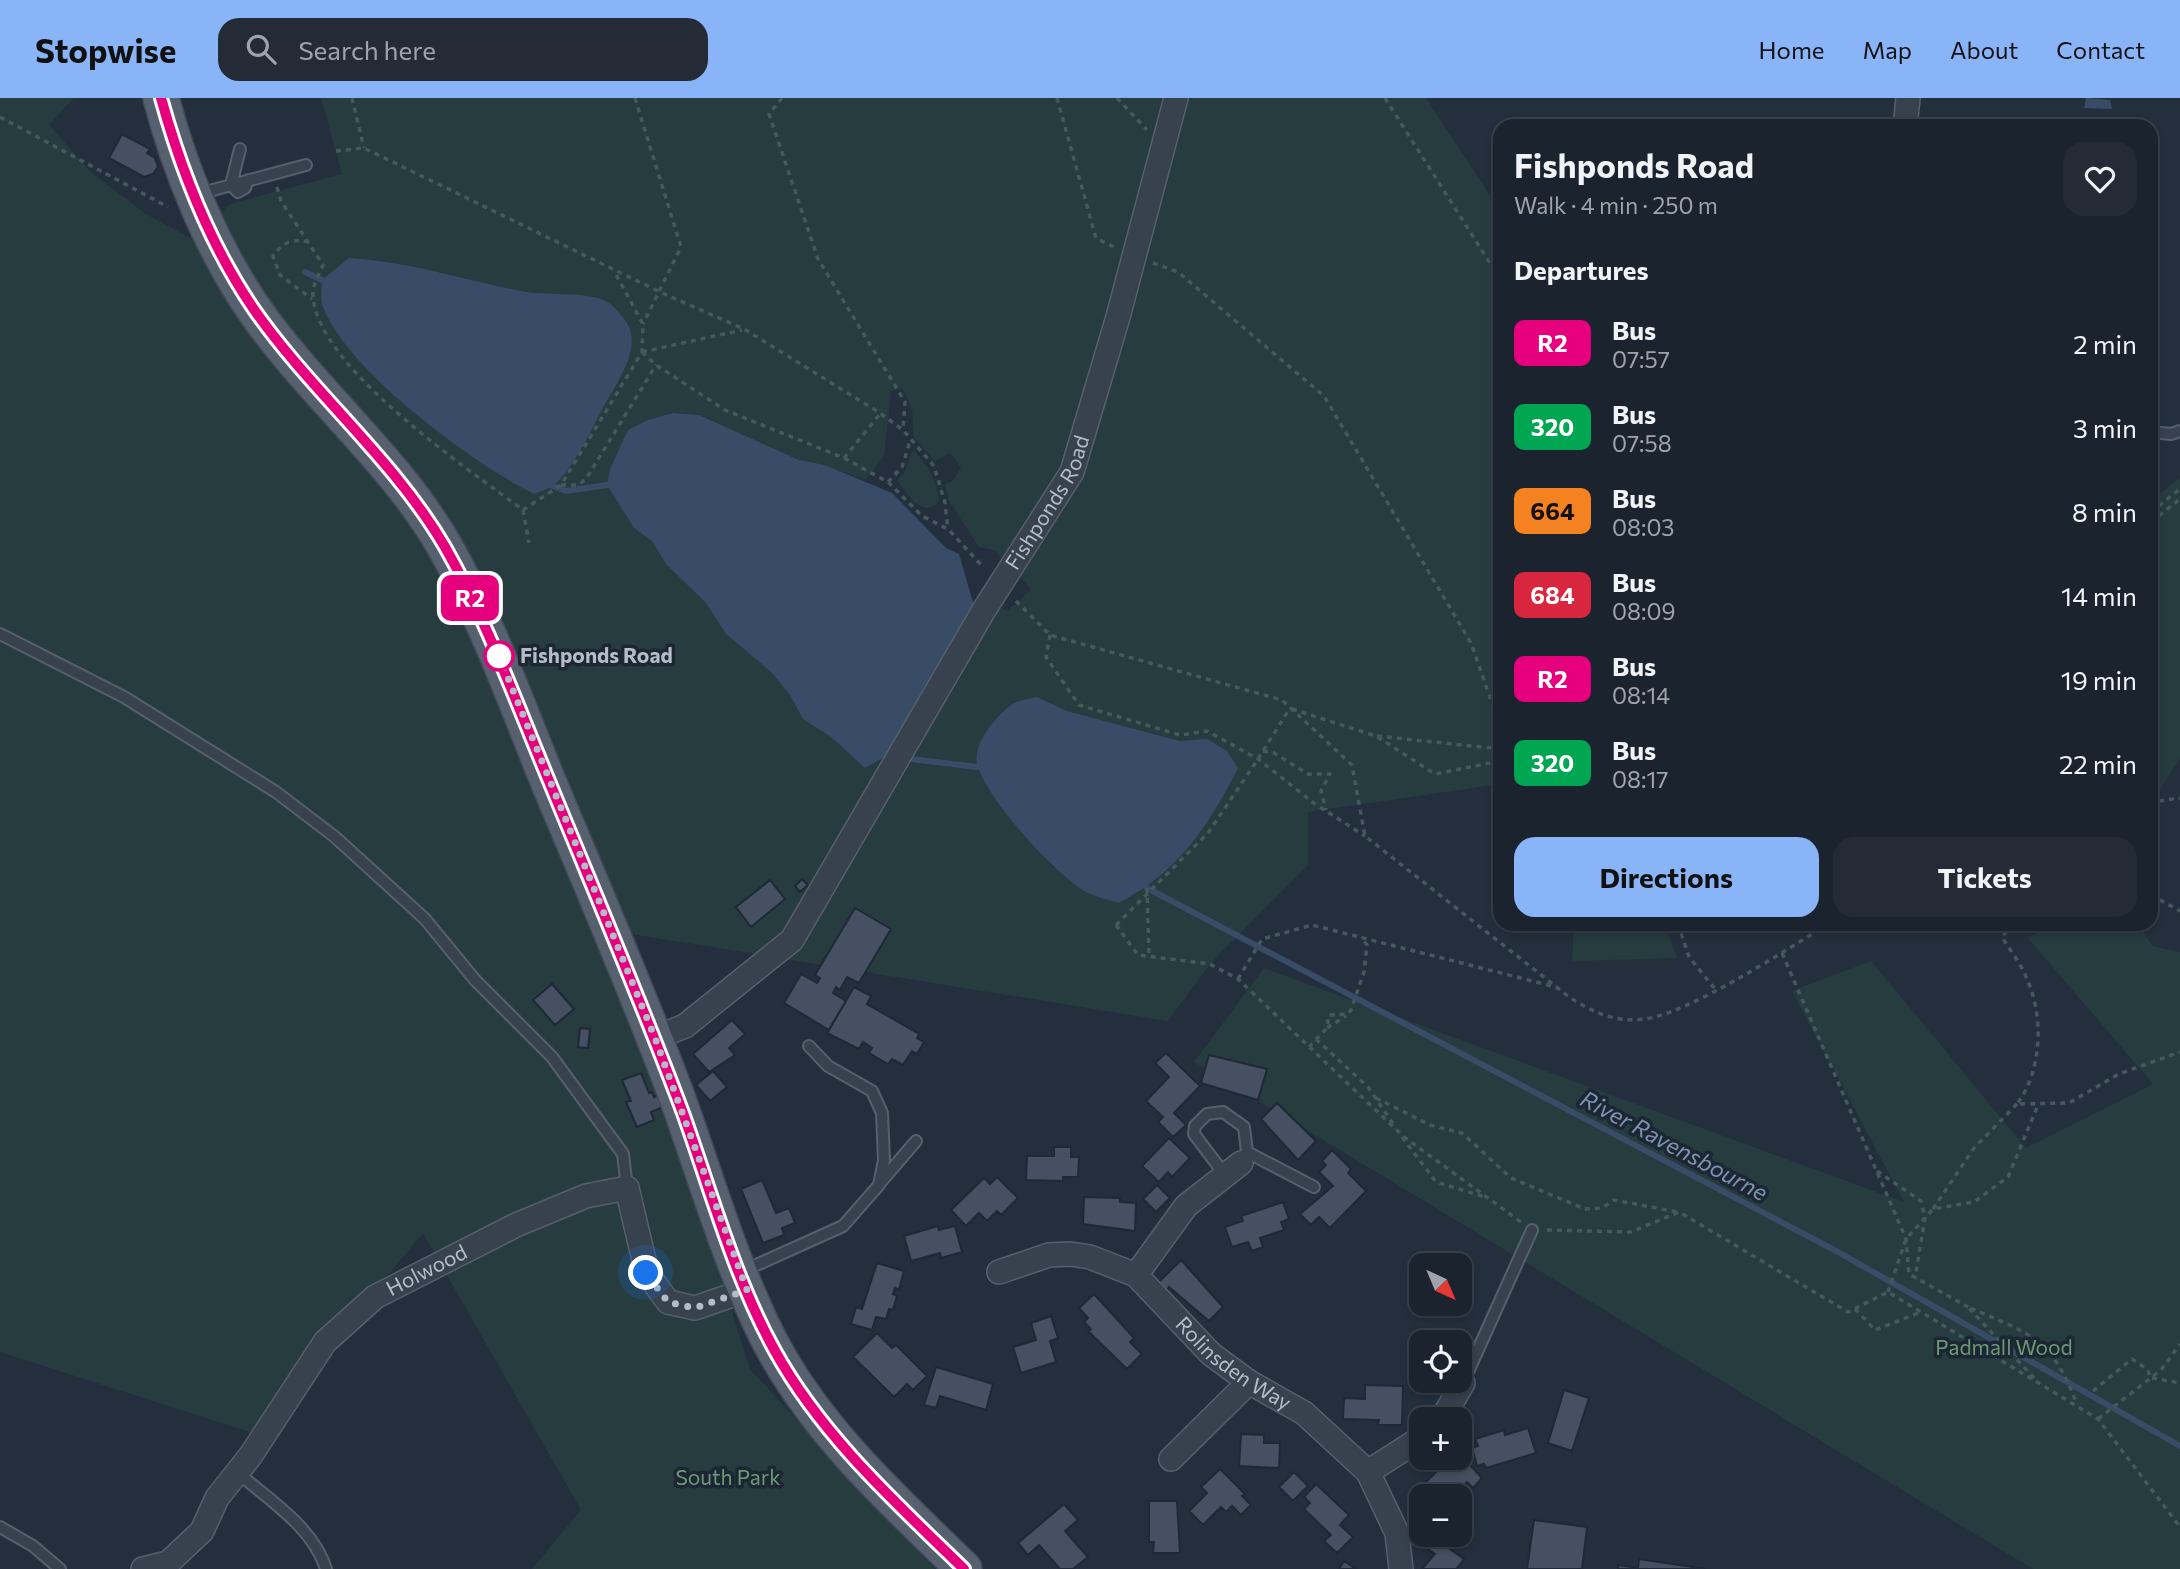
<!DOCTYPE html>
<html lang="en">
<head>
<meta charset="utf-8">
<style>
  :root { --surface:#1b232e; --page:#242b36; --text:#f1f3f6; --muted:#a0a4aa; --line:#39404a; --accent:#8ab4f8 }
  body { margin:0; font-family:Commissioner,sans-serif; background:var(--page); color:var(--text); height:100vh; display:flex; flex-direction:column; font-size:26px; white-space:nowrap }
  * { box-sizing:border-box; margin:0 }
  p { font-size:23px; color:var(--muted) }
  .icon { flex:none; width:38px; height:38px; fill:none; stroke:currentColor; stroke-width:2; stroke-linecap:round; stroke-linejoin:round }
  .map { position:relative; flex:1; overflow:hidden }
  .drawer { position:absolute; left:1493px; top:21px; width:665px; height:812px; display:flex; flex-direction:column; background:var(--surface); border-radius:21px; box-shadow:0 4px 10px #0003,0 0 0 2px var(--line) }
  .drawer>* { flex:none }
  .badge { padding:0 14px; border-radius:10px; font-size:24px; line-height:46px }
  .needle { width:46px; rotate:136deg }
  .controls { position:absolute; left:1409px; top:1155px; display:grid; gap:14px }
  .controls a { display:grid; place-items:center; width:63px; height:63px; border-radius:14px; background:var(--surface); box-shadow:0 4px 10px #0003,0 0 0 2px var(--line); font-size:35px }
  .you { position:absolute; width:35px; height:35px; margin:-18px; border:5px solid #fff; border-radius:50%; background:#1a73e8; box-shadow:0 0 0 10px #1a73e833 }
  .map>.badge { position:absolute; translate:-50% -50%; box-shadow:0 0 0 4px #fff }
  h2 { padding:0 21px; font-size:26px; line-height:63px }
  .round { display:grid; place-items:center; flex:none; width:74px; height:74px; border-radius:21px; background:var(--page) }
  .overview { display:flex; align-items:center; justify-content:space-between; height:119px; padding:0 21px }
  h1 { font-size:33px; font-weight:700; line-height:52px }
  .button { display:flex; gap:14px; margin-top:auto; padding:14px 21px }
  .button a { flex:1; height:80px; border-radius:21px; background:var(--accent); color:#111; font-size:28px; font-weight:700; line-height:80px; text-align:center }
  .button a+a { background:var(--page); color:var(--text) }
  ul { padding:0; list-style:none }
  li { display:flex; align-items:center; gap:21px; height:84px; padding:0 21px }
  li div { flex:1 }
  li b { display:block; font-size:26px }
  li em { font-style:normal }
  li .badge { min-width:77px; font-weight:700; text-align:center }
  header { display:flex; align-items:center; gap:42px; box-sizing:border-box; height:98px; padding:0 35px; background:var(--accent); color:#111 }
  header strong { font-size:33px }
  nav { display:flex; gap:38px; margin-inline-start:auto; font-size:24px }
  .search { width:490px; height:63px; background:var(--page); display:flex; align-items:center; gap:18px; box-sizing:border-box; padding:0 24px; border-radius:21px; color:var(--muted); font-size:26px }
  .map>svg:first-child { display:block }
  .green { fill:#263c3f; fill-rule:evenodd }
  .water { fill:#394c67 }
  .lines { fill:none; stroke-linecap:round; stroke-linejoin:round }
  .stream { stroke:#394c67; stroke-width:6 }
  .building { fill:#455162; stroke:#1f2835; stroke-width:2 }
  .lane-casing { stroke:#565f6c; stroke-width:14 }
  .street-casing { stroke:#565f6c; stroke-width:26 }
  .primary-casing { stroke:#414a57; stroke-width:38 }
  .path { stroke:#44595c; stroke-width:3.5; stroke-dasharray:5 5; stroke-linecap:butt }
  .lane { stroke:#38414e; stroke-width:10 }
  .street { stroke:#38414e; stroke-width:23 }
  .primary { stroke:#56606e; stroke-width:35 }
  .path-bridge { stroke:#44595c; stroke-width:3.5; stroke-dasharray:5 5; stroke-linecap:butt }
  .line-casing { stroke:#fff; stroke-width:16 }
  .line { stroke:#e6007e; stroke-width:10 }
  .walk { stroke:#b4bcc9; stroke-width:7; stroke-dasharray:0 12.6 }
  .stop-dot { fill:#fff; stroke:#e6007e; stroke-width:3.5 }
  .labels { text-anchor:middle; stroke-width:7; stroke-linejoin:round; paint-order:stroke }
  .street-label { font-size:21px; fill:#b4bcc9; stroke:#1d2633 }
  .stop-label { font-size:21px; font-weight:bold; fill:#b4bcc9; stroke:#1d2633; text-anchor:start }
  .park-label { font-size:21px; fill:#6b9a76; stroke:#1d2633 }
  .water-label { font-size:23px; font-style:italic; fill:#7c92b1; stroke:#1d2633 }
</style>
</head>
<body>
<header>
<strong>Stopwise</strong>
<div class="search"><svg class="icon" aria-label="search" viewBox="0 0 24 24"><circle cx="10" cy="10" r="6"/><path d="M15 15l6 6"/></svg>Search here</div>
<nav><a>Home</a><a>Map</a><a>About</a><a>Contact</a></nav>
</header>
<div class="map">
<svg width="2180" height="1471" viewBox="0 0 2180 1471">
  <rect width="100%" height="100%" fill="#242f3e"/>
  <path class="green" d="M0,0H74L49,27L92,75L146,116L194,142L230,106L342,76L321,0H1426L1500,113V686L1308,714V767L1211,865L1168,923L613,833L750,1271L935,1471H532L581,1412L423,1135L256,1336L0,1254ZM349,160C408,163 464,183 522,193C550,198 579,198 607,203L618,283L563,377L506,381L410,311L362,265ZM903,291L912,312L914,340L935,363L950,355L961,369L954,382L945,387L949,403L979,449L995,452C1005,468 1020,476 1031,492L1007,513L1000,509L906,669L887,658L865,670L831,639L803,621L790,597L771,574L726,536L706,505L666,466L652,443L634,430L607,387L629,332L648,322L673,315L699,317L799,362L825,367L866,382L884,358L891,293ZM1037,599L1067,613L1180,643L1054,770C1037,751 979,688 977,666C976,651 981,643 990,631C1003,613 1015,605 1037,599Z
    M913,351C928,368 937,381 939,404C921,421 907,395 897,382L904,376Z
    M2180,380V661L2151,705V402Z
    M1574,826H1665L1677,860L1572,863Z
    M2061,826H2139L2152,848L2180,854V1471H2033L1194,964L1264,870L1904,1104L1792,893L1871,863L2026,1050L2153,986L2027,839Z"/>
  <path class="water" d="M2086,0L2110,2L2112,11L2084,10Z
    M349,160C407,163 464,182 521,193C546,198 585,193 606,203C614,207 624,220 628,227C641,251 617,285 605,306C593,328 573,372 554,387C548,391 541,393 534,396C474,366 347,273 323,209C320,201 322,190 322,182Z
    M673,315L699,317L799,362L825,367L892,395L946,450L959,456L974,508L887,658L865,670L831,639L803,621L790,597L771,574L726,536L706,505L666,466L652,443L634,430L607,387L610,371L628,332L648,322Z
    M1037,599L1067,613L1180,643L1207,641L1227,653L1238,670C1208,729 1179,773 1119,805C1109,802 1097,799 1088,795C1056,778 991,705 978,670C970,649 995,619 1011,607C1018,602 1029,601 1037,599Z"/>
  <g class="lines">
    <path class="stream" d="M305,174L322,182
      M553,388L566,393L607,387
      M903,660L977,669
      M1147,790L1838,1154L2180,1348"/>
  </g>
  <path class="building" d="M122,36L150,51L147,55L155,60L158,69L153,76L144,79L109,60Z
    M802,781L808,787L800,794L795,788Z
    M770,782L785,801L751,829L736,809Z
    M855,810L891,831L859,885L847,879L840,892L836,889L833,895L846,903L829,932L784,905L801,876L817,885L820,880L815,877Z
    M552,886L574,911L555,927L533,902Z
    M854,889L871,898L867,906L919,936L917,940L924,944L917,956L912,953L903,967L892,961L888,966L869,955L872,950L863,944L859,951L827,935Z
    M732,922L745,936L729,950L735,957L709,974L693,956Z
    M580,930L590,931L588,950L578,949Z
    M1166,955L1200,988L1174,1015L1186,1027L1173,1039L1158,1024L1163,1019L1146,1003L1169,979L1155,965Z
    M1209,957L1267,971L1258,1002L1201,985Z
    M713,973L727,989L710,1003L696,987Z
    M641,975L649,995L652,994L654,999L658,997L663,1009L651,1014L654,1022L637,1029L626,1004L631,1003L622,982Z
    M1277,1005L1316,1043L1298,1062L1261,1021Z
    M1169,1040L1190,1060L1172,1079L1168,1074L1159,1084L1142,1068Z
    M1054,1049H1071V1059H1079L1078,1079H1063V1083L1026,1082L1027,1058H1054Z
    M1332,1052L1351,1071L1348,1075L1366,1093L1330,1130L1319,1119L1311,1127L1300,1116L1333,1088L1319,1074L1326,1067L1322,1063Z
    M997,1079L1018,1100L1001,1117L997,1113L987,1123L979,1115L966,1128L951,1112L984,1080L990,1086Z
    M762,1082L776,1115L789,1110L795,1125L782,1130L784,1137L763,1145L741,1091Z
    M1157,1087L1170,1100L1156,1114L1143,1101Z
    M1084,1099L1120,1100V1104L1136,1105L1135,1133L1083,1126Z
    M1283,1104L1289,1121L1281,1124L1284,1132L1260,1140L1263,1149L1252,1153L1248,1144L1232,1149L1225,1129L1243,1123L1241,1118Z
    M938,1128L939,1132L955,1128L962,1154L941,1160L940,1155L911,1163L904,1138Z
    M1181,1162L1223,1209L1209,1223L1169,1189L1167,1192L1159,1184Z
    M877,1165L904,1173L899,1192L895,1190L893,1196L897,1198L893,1212L889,1211L886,1221L876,1219L872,1232L851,1226L856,1209L862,1211Z
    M1094,1196L1134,1240L1130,1244L1142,1256L1127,1271L1088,1233L1091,1231L1084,1224L1088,1220L1079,1210Z
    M1051,1218L1058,1240L1050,1243L1056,1264L1021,1275L1013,1249L1036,1242L1031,1225Z
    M877,1235L892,1250L896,1247L927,1278L913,1292L907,1286L894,1299L853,1259Z
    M936,1269L993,1286L986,1312L940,1298L936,1310L924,1307Z
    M1365,1287L1403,1288L1402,1327H1378L1379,1322L1343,1321L1344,1300L1365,1301Z
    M1564,1292L1589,1300L1572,1353L1548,1345Z
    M1528,1330L1536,1355L1486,1370L1484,1366L1477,1368L1472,1350L1478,1348L1475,1341L1504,1332L1505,1337Z
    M1241,1336L1264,1337V1345H1280L1279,1370L1239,1368Z
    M1460,1356L1482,1380L1473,1390L1467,1384L1459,1392L1455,1388L1445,1398H1423L1417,1393L1438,1372L1433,1366L1439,1360H1460Z
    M1220,1371L1245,1396L1242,1398L1251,1407L1241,1417L1232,1408L1226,1414L1221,1409L1203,1427L1189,1413L1207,1395L1201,1389Z
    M1294,1374L1308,1388L1293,1403L1279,1389Z
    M1316,1386L1349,1417L1340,1427L1353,1439L1337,1455L1324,1443L1331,1437L1304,1411L1310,1405L1304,1399Z
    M1149,1403H1177L1180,1455H1153L1154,1444H1149Z
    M1064,1406L1078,1422L1065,1433L1088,1459L1073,1471H1060L1039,1447L1028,1457L1018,1445Z
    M1534,1422L1587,1429L1582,1471H1527Z
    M1427,1437H1444L1448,1440L1444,1447L1464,1461L1456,1471H1422L1435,1456L1421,1446Z
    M1639,1461L1706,1471H1618V1467L1638,1470Z
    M1344,1463L1356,1471H1339Z"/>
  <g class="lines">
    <g class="lane-casing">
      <path id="lane" d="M240,51L231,87L238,94L245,90L248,82
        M198,96L306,67
        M2151,334L2171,336L2180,333
        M0,536L124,599L276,694L335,739L425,821L475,882L552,959L623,1056L627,1090
        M1247,1054L1314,1089
        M1225,1077L1194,1036L1195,1028L1207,1016L1223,1014L1244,1029L1247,1054L1241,1065
        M880,1085L916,1043
        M743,1173L843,1128L879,1087L884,1062L882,1015L872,993L828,968L809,948
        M1463,1285L1532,1132
        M237,1374C269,1402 313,1429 326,1471
        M0,1429L33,1448L60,1471"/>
    </g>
    <g class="street-casing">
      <g id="street">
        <path d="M1905,28L1908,0"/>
        <path id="s1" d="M655,940L685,928L792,842L984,512L1072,374L1118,219L1176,0"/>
        <path id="s2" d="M999,1174L1049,1157L1071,1156L1090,1159L1136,1177L1211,1256L1249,1284L1304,1315L1368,1374L1397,1435L1401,1471"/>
        <path d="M1136,1177L1186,1108L1241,1065"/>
        <path d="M1442,1321L1463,1285"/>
        <path d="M1171,1361L1249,1284"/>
        <path d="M1368,1374L1421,1340"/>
        <path id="s3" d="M143,1471L168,1465L202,1433L217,1400L251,1357L325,1244L375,1199L516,1127L586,1098L627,1090L647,1175L668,1204L695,1210L747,1192"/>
      </g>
    </g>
    <g class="primary-casing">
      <path id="primary" d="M161,0C180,72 211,148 253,210C311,294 394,360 445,449C487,523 516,604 548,683C592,788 637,892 677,999C706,1079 734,1178 775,1253C822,1338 895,1404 964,1471"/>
    </g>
    <path class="path" d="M352,0L364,50
      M635,0L681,149L643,226
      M782,0L769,16L818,161L905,304L903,332
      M1057,0L1096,140L1114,149
      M1117,0L1147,32
      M1385,0L1500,181
      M0,19L168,109
      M336,53L364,50L660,194L744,231L880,315L903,332L934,368L945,405L948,431
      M277,89L281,103L323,167C319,177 312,187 313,198C317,269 468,371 523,412L561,387L642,254L643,226L614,173
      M309,144C292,141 284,143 273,158L280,177L312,201
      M1153,165L1178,174L1324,298L1471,545L1500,628
      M642,254L656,267L725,312L844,360L888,384L922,418L948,431L984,470
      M642,254L742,232
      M844,360L880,316
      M888,384L902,369L910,343
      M561,387H578L586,381L656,267
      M523,412L529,445
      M2151,414L2180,391
      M2151,424L2180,401
      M1016,503L1050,537L1282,602L1352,667L1365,738L1569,899C1592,914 1616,925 1645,921C1689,915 1781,855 1822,830L1837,826
      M1050,537L1046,559L1079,607L1180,637L1207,633L1258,661L1315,706L1365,738
      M1292,611L1376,638L1435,676L1500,663
      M1377,638L1500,651
      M1263,653L1274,655L1308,676H1330L1321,693L1326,712
      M1258,661L1290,610
      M2151,709L2159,703L2180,700
      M1147,790L1149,858
      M2151,797L2180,813
      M1678,826L1689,859L1715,891
      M2013,826L2002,839C2010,852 2021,866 2027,881C2044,919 2042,973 2017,1006L2069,1005L2119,976L2180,954
      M1116,827L1138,857L1210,866L1238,881L1404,1039L1521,1124
      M1782,855L1906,1141L1909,1176L1968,1209
      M1238,881L1262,841L1312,827L1556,889
      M1327,930L1346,918
      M1316,941L1368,989L1396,1030
      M1309,949L1327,930L1329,917L1348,916L1351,912L1364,874L1367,847L1361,839
      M1376,1000L1430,1027L1462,1035L1511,1080L1585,1111L1602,1110L1614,1102L1678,1114
      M1402,1039L1436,1084L1485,1099
      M1877,1073L1921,1103L1925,1120L1915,1180
      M1933,1111L1974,1050L2017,1006
      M1547,1132L1631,1134L1679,1114L1848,1214L1888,1194L2098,1321L2180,1429
      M1888,1194L1906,1141L1933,1111L1974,1104L2008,1079L2038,1007
      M1855,1211L1875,1232L1921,1214
      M2034,1280L1968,1209C2030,1236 2052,1239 2077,1307
      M2152,1280L2180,1285
      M2093,1293L2132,1261L2148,1272L2150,1279
      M2098,1321L2161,1272L2180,1246"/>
    <use href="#lane" class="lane"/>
    <use href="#street" class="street"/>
    <use href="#primary" class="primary"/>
    <path class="path-bridge" d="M1116,827L1208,735L1258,661"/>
  </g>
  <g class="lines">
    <g class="line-casing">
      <path id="line" d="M161,0C181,72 211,148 253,210C311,294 394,361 445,449C487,523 516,604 549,683C594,793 641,903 683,1015C711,1093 734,1179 775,1253C822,1338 895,1404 964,1471"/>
    </g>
    <use href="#line" class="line"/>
    <path class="walk" d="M499,558L655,940L747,1192L695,1210L668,1204L646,1175"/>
  </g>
  <circle class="stop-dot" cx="499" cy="558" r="14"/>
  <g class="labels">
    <g class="street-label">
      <text dy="7" stroke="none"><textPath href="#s1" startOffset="677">Fishponds Road</textPath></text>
      <text dy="7" stroke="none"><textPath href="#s3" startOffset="424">Holwood</textPath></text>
      <text dy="7" stroke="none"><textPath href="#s2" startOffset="276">Rolinsden Way</textPath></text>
    </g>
    <g class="stop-label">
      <text x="520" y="565">Fishponds Road</text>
    </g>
    <g class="park-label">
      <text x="2004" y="1257">Padmall Wood</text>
      <text x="728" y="1387">South Park</text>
    </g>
    <g class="water-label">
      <text transform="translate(1674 1048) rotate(28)" y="8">River Ravensbourne</text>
    </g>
  </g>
</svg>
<div class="controls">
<a><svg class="needle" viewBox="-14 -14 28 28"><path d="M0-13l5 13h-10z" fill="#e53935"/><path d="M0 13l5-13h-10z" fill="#a0a4aa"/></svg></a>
<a><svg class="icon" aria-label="locate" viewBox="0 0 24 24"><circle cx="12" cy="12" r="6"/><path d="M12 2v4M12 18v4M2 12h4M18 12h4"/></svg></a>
<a>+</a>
<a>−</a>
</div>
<div class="you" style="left:646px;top:1175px"></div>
<b class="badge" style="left:470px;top:500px;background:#e6007e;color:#fff">R2</b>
<section class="drawer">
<div class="overview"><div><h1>Fishponds Road</h1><p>Walk · 4 min · 250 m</p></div><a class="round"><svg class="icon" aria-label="heart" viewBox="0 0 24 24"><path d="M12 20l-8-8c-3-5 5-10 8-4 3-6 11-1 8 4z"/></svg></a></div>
<h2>Departures</h2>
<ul>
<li><span class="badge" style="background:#e6007e;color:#fff">R2</span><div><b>Bus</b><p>07:57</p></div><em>2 min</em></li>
<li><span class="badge" style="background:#00a651;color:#fff">320</span><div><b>Bus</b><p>07:58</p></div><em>3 min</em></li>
<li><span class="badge" style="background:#f58220;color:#111">664</span><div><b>Bus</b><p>08:03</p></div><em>8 min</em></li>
<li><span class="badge" style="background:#d7263d;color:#fff">684</span><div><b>Bus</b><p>08:09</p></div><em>14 min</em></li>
<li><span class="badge" style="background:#e6007e;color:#fff">R2</span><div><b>Bus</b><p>08:14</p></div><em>19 min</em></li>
<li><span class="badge" style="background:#00a651;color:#fff">320</span><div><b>Bus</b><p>08:17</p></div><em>22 min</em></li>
</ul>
<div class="button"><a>Directions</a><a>Tickets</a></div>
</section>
</div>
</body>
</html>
